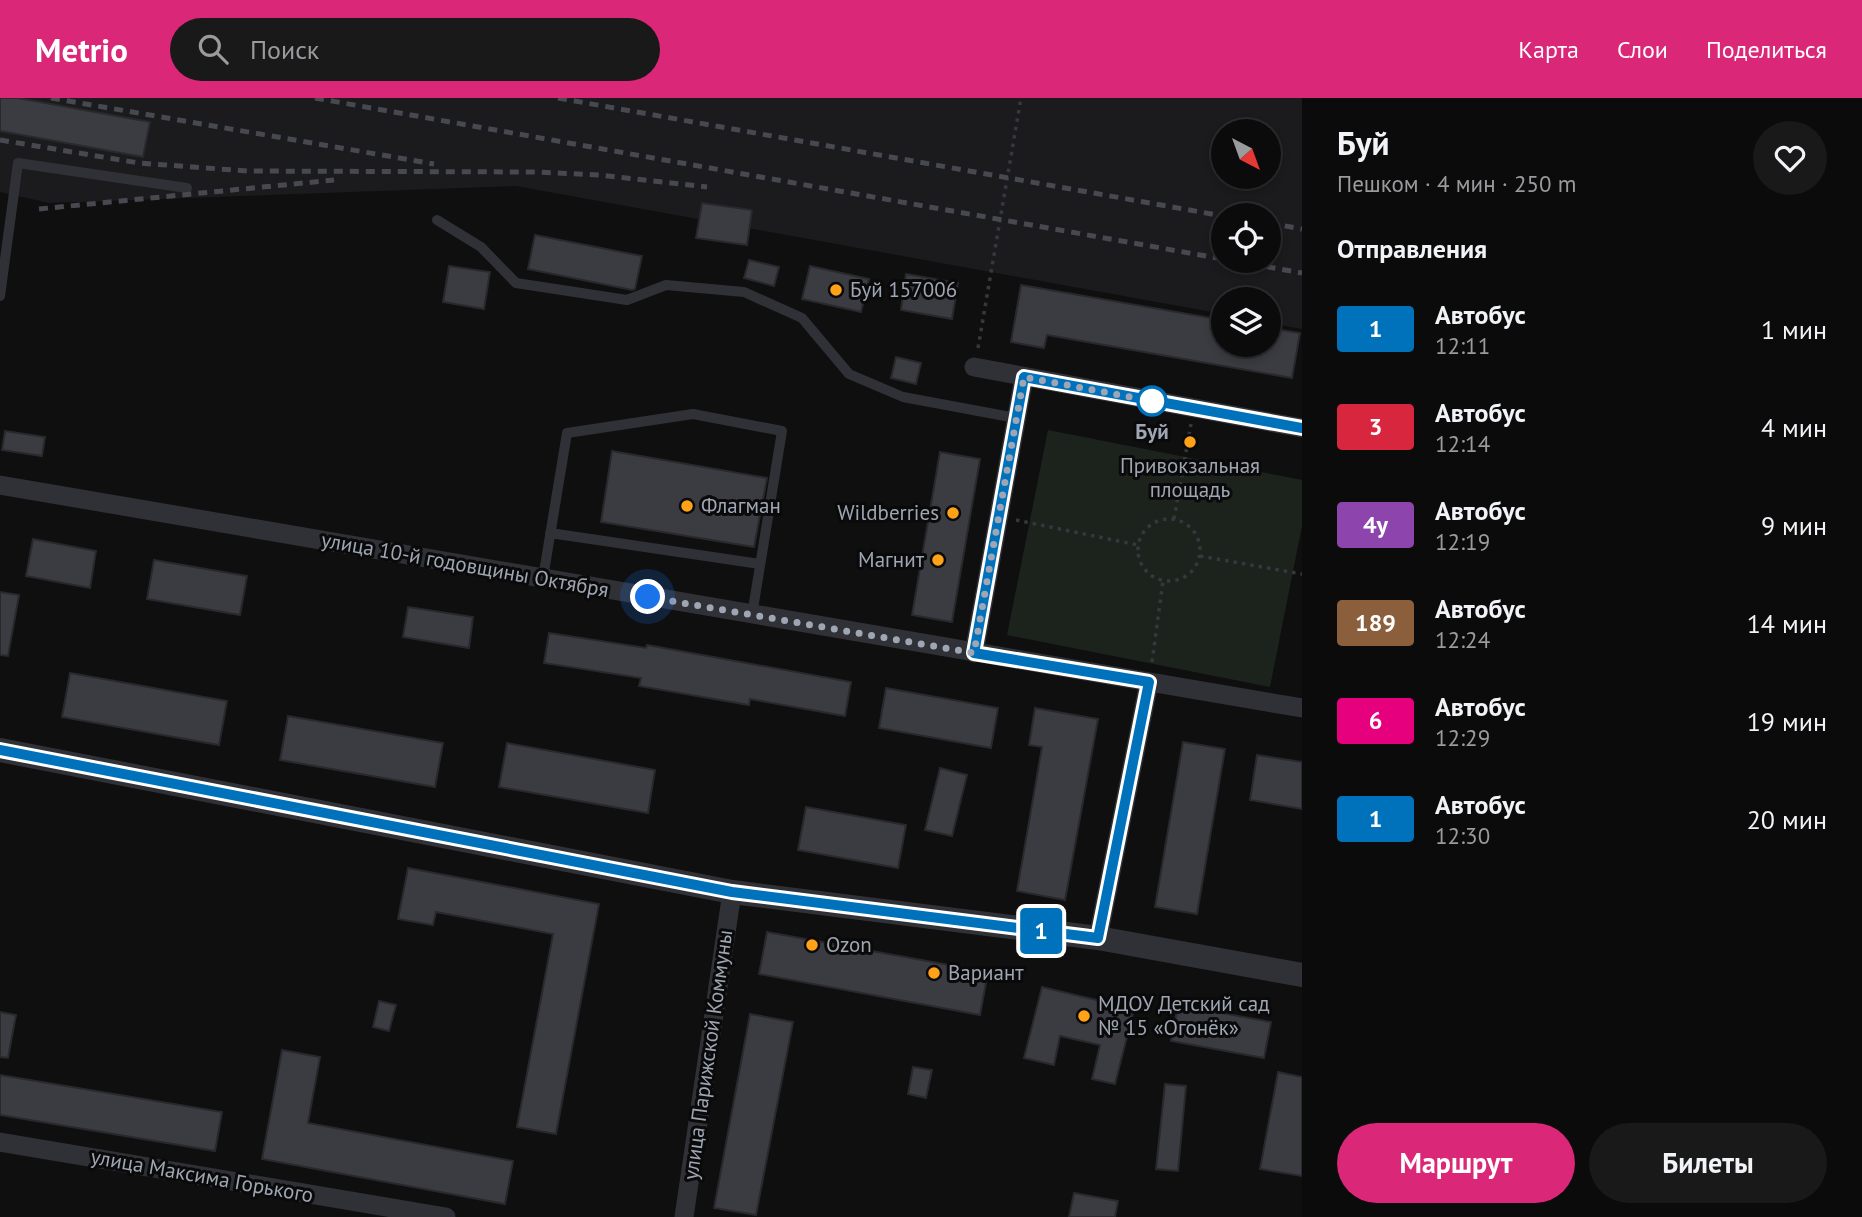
<!DOCTYPE html>
<html lang="ru">
<head>
<meta charset="utf-8">
<style>
  :root { --surface:#0b0b0c; --page:#19191a; --text:#f1f3f6; --muted:#9a9b9d; --line:#2b2b2d; --accent:#db2777 }
  body { margin:0; font-family:"PT Sans",sans-serif; background:var(--page); color:var(--text); height:100vh; display:flex; flex-direction:column; font-size:26px; white-space:nowrap }
  * { box-sizing:border-box; margin:0 }
  p { font-size:23px; color:var(--muted) }
  .icon { flex:none; width:38px; height:38px; fill:none; stroke:currentColor; stroke-width:2; stroke-linecap:round; stroke-linejoin:round }
  .map { position:relative; flex:1; overflow:hidden }
  .side { display:flex; flex-direction:column; background:var(--surface); width:560px }
  .side>* { flex:none }
  .badge { padding:0 14px; border-radius:5px; font-size:24px; line-height:46px }
  .needle { width:46px; rotate:139deg }
  .tools { position:absolute; left:1211px; top:21px; display:grid; gap:14px }
  .tools a { display:grid; place-items:center; width:70px; height:70px; border-radius:50%; background:var(--surface); box-shadow:0 4px 10px #0003,0 0 0 2px var(--line); font-size:35px }
  .you { position:absolute; width:35px; height:35px; margin:-18px; border:5px solid #fff; border-radius:50%; background:#1a73e8; box-shadow:0 0 0 10px #1a73e833 }
  .map>.badge { position:absolute; translate:-50% -50%; box-shadow:0 0 0 4px #fff }
  h2 { padding:0 35px; font-size:26px; line-height:63px }
  .round { display:grid; place-items:center; flex:none; width:74px; height:74px; border-radius:37px; background:var(--page) }
  .overview { display:flex; align-items:center; justify-content:space-between; height:119px; padding:0 35px }
  h1 { font-size:33px; font-weight:800; line-height:52px }
  .cta { display:flex; gap:14px; margin-top:auto; padding:14px 35px }
  .cta a { flex:1; height:80px; border-radius:42px; background:var(--accent); color:#fff; font-size:28px; font-weight:800; line-height:80px; text-align:center }
  .cta a+a { background:var(--page); color:var(--text) }
  ul { padding:0; list-style:none }
  li { display:flex; align-items:center; gap:21px; height:98px; padding:0 35px }
  li div { flex:1 }
  li b { display:block; font-size:26px }
  li em { font-style:normal }
  li .badge { min-width:77px; font-weight:700; text-align:center }
  header { display:flex; align-items:center; gap:42px; box-sizing:border-box; height:98px; padding:0 35px; background:var(--accent); color:#fff }
  header strong { font-size:33px }
  nav { display:flex; gap:38px; margin-inline-start:auto; font-size:24px }
  .search { width:490px; height:63px; background:var(--page); display:flex; align-items:center; gap:18px; box-sizing:border-box; padding:0 24px; border-radius:38px; color:var(--muted); font-size:26px }
  main { display:flex; flex:1; min-height:0 }
  .map>svg:first-child { display:block }
  .built { fill:#1b1b1d; fill-rule:evenodd }
  .green { fill:#1b231c }
  .building { fill:#3b3c41; stroke:#29292d; stroke-width:2 }
  .lines { fill:none; stroke-linecap:round; stroke-linejoin:round }
  .path { stroke:#36383d; stroke-width:3.5; stroke-dasharray:3.5 5; stroke-linecap:butt }
  .service { stroke:#303136; stroke-width:10 }
  .minor { stroke:#303136; stroke-width:19 }
  .tertiary { stroke:#303136; stroke-width:24 }
  .rail { stroke:#46494f; stroke-width:5; stroke-dasharray:9 7; stroke-linecap:butt }
  .line-casing { stroke:#fff; stroke-width:16 }
  .line { stroke:#0072bc; stroke-width:10 }
  .walk { stroke:#9fa6b3; stroke-width:7; stroke-dasharray:0 12.6 }
  .poi-dot { fill:#ffa218; stroke:#0a0a0b; stroke-width:2.5 }
  .stop-dot { fill:#fff; stroke:#0072bc; stroke-width:3.5 }
  .labels { text-anchor:middle; stroke-width:6; stroke-linejoin:round; paint-order:stroke }
  .poi-label { font-size:21px; fill:#9fa6b3; stroke:#0a0a0b; text-anchor:start }
  .stop-label { font-size:21px; font-weight:bold; fill:#9fa6b3; stroke:#0a0a0b }
  .street-label { font-size:21px; fill:#9fa6b3; stroke:#0a0a0b }
</style>
</head>
<body>
<header>
<strong>Metrio</strong>
<div class="search"><svg class="icon" aria-label="search" viewBox="0 0 24 24"><circle cx="10" cy="10" r="6"/><path d="M15 15l6 6"/></svg>Поиск</div>
<nav><a>Карта</a><a>Слои</a><a>Поделиться</a></nav>
</header>
<main>
<div class="map">
<svg width="1302" height="1119" viewBox="0 0 1302 1119">
  <rect width="100%" height="100%" fill="#0f0f10"/>
  <path class="built" d="M0,0H1302V231L1269,225V201H1223V216L516,88L49,105L0,94ZM1223,33H1269V79H1223ZM1223,117H1269V163H1223Z"/>
  <path class="green" d="M1048,332L1302,382V428L1270,589L1007,537Z"/>
  <path class="building" d="M0,0H18L150,24L143,59L0,33Z
    M702,105L752,112L747,147L696,140Z
    M535,137L642,158L635,191L632,192L528,171Z
    M749,162L779,169L774,188L744,180Z
    M449,168L490,174L484,211L443,204Z
    M810,168L869,181L861,214L802,201Z
    M906,176L958,185L952,221L901,212Z
    M1021,187L1223,222V247H1269V230L1300,235L1292,280L1047,237L1044,250L1011,244Z
    M896,259L921,265L916,286L891,280Z
    M5,333L45,339L42,358L2,352Z
    M612,353L767,380L754,449L601,424Z
    M940,354L980,361L952,524L912,517Z
    M33,441L96,453L90,490L26,478Z
    M154,462L247,478L240,517L147,501Z
    M0,494L19,497L8,558L0,557Z
    M408,509L473,519L469,550L403,539Z
    M549,535L646,550L647,547L851,584L845,618L750,601L749,607L639,588L641,580L544,565Z
    M70,575L227,603L219,647L62,619Z
    M886,590L998,610L991,650L879,630Z
    M1035,610L1098,621L1065,802L1017,793L1042,649L1029,647Z
    M288,618L443,645L435,689L280,662Z
    M1183,644L1225,651L1197,816L1155,809Z
    M507,645L655,672L648,715L499,689Z
    M1257,657L1302,664V711L1250,702Z
    M940,670L967,677L952,738L925,732Z
    M806,709L906,727L898,770L798,752Z
    M408,770L599,806L556,1036L517,1029L553,836L436,814L433,827L398,821Z
    M767,834L988,874L980,917L759,876Z
    M1042,889L1134,911L1115,986L1092,981L1100,947L1060,938L1054,967L1024,960Z
    M379,903L396,907L389,933L373,929Z
    M1178,907L1271,924L1264,960L1171,943Z
    M0,914L16,917L8,960L0,959Z
    M750,916L793,924L756,1117L714,1110Z
    M282,952L320,959L308,1025L513,1063L505,1106L262,1061Z
    M913,969L932,972L926,1000L908,996Z
    M1278,974L1302,979V1078L1260,1071Z
    M0,977L222,1014L215,1053L0,1017Z
    M1165,986L1186,988L1178,1073L1156,1071Z
    M1074,1095L1118,1103L1115,1119H1069Z"/>
  <g class="lines">
    <path class="path" d="M978,250L1021,0
      M1138 452a31 31 0 1 1 62 0a31 31 0 1 1-62 0Z
      M1174,421L1191,326
      M1016,422L1138,447
      M1200,458L1302,476
      M1152,564L1163,483"/>
    <path class="service" d="M437,122L481,149L516,185L627,202L666,187L744,194L802,220L849,276L903,299L1016,320
      M0,198L18,65L187,90
      M550,435L760,466
      M543,480L567,335L693,316L782,333L752,517"/>
    <path class="minor" d="M974,269L1302,330
      M0,387L1302,610
      M974,555L1024,279
      M1098,840L1149,584
      M0,1044L446,1119
      M684,1119L732,794"/>
    <path class="tertiary" d="M0,652L732,794L1098,840L1302,877"/>
    <path class="rail" d="M51,0L434,66
      M315,0L1223,161
      M558,0L1223,118
      M0,42L139,65L247,73L536,74L598,77L707,89
      M39,111L334,82
      M1269,125L1302,131
      M1235,163L1302,175"/>
  </g>
  <g class="lines">
    <g class="line-casing">
      <path id="line" d="M0,652L732,794L1098,840L1149,584L974,555L1024,279L1302,330"/>
    </g>
    <use href="#line" class="line"/>
    <path class="walk" d="M648,499L974,555L1024,279L1152,303"/>
  </g>
  <g class="poi-dot">
    <circle cx="836" cy="192" r="7"/>
    <circle cx="1190" cy="344" r="7"/>
    <circle cx="687" cy="408" r="7"/>
    <circle cx="953" cy="415" r="7"/>
    <circle cx="938" cy="462" r="7"/>
    <circle cx="812" cy="847" r="7"/>
    <circle cx="934" cy="875" r="7"/>
    <circle cx="1084" cy="918" r="7"/>
  </g>
  <circle class="stop-dot" cx="1152" cy="303" r="14"/>
  <g class="labels">
    <g class="poi-label">
      <text x="850" y="199">Буй 157006</text>
      <text x="1190" y="375" text-anchor="middle">Привокзальная<tspan x="1190" dy="24">площадь</tspan></text>
      <text x="701" y="415">Флагман</text>
      <text x="939" y="422" text-anchor="end">Wildberries</text>
      <text x="924" y="469" text-anchor="end">Магнит</text>
      <text x="826" y="854">Ozon</text>
      <text x="948" y="882">Вариант</text>
      <text x="1098" y="913">МДОУ Детский сад<tspan x="1098" dy="24">№ 15 «Огонёк»</tspan></text>
    </g>
    <g class="stop-label">
      <text x="1152" y="341">Буй</text>
    </g>
    <g class="street-label">
      <text transform="translate(465 467) rotate(10)" y="7">улица 10-й годовщины Октября</text>
      <text transform="translate(708 957) rotate(-82)" y="7">улица Парижской Коммуны</text>
      <text transform="translate(202 1078) rotate(10)" y="7">улица Максима Горького</text>
    </g>
  </g>
</svg>
<div class="tools">
<a><svg class="needle" viewBox="-14 -14 28 28"><path d="M0-13l5 13h-10z" fill="#e53935"/><path d="M0 13l5-13h-10z" fill="#9a9b9d"/></svg></a>
<a><svg class="icon" aria-label="locate" viewBox="0 0 24 24"><circle cx="12" cy="12" r="6"/><path d="M12 2v4M12 18v4M2 12h4M18 12h4"/></svg></a>
<a><svg class="icon" aria-label="layers" viewBox="0 0 24 24"><path d="M12 4l9 5-9 5-9-5zM3 14l9 5 9-5"/></svg></a>
</div>
<div class="you" style="left:648px;top:499px"></div>
<b class="badge" style="left:1041px;top:833px;background:#0072bc;color:#fff">1</b>
</div>
<section class="side">
<div class="overview"><div><h1>Буй</h1><p>Пешком · 4 мин · 250 m</p></div><a class="round"><svg class="icon" aria-label="heart" viewBox="0 0 24 24"><path d="M12 20l-8-8c-3-5 5-10 8-4 3-6 11-1 8 4z"/></svg></a></div>
<h2>Отправления</h2>
<ul>
<li><span class="badge" style="background:#0072bc;color:#fff">1</span><div><b>Автобус</b><p>12:11</p></div><em>1 мин</em></li>
<li><span class="badge" style="background:#d7263d;color:#fff">3</span><div><b>Автобус</b><p>12:14</p></div><em>4 мин</em></li>
<li><span class="badge" style="background:#8e44ad;color:#fff">4у</span><div><b>Автобус</b><p>12:19</p></div><em>9 мин</em></li>
<li><span class="badge" style="background:#8b5e3c;color:#fff">189</span><div><b>Автобус</b><p>12:24</p></div><em>14 мин</em></li>
<li><span class="badge" style="background:#e6007e;color:#fff">6</span><div><b>Автобус</b><p>12:29</p></div><em>19 мин</em></li>
<li><span class="badge" style="background:#0072bc;color:#fff">1</span><div><b>Автобус</b><p>12:30</p></div><em>20 мин</em></li>
</ul>
<div class="cta"><a>Маршрут</a><a>Билеты</a></div>
</section>
</main>
</body>
</html>
